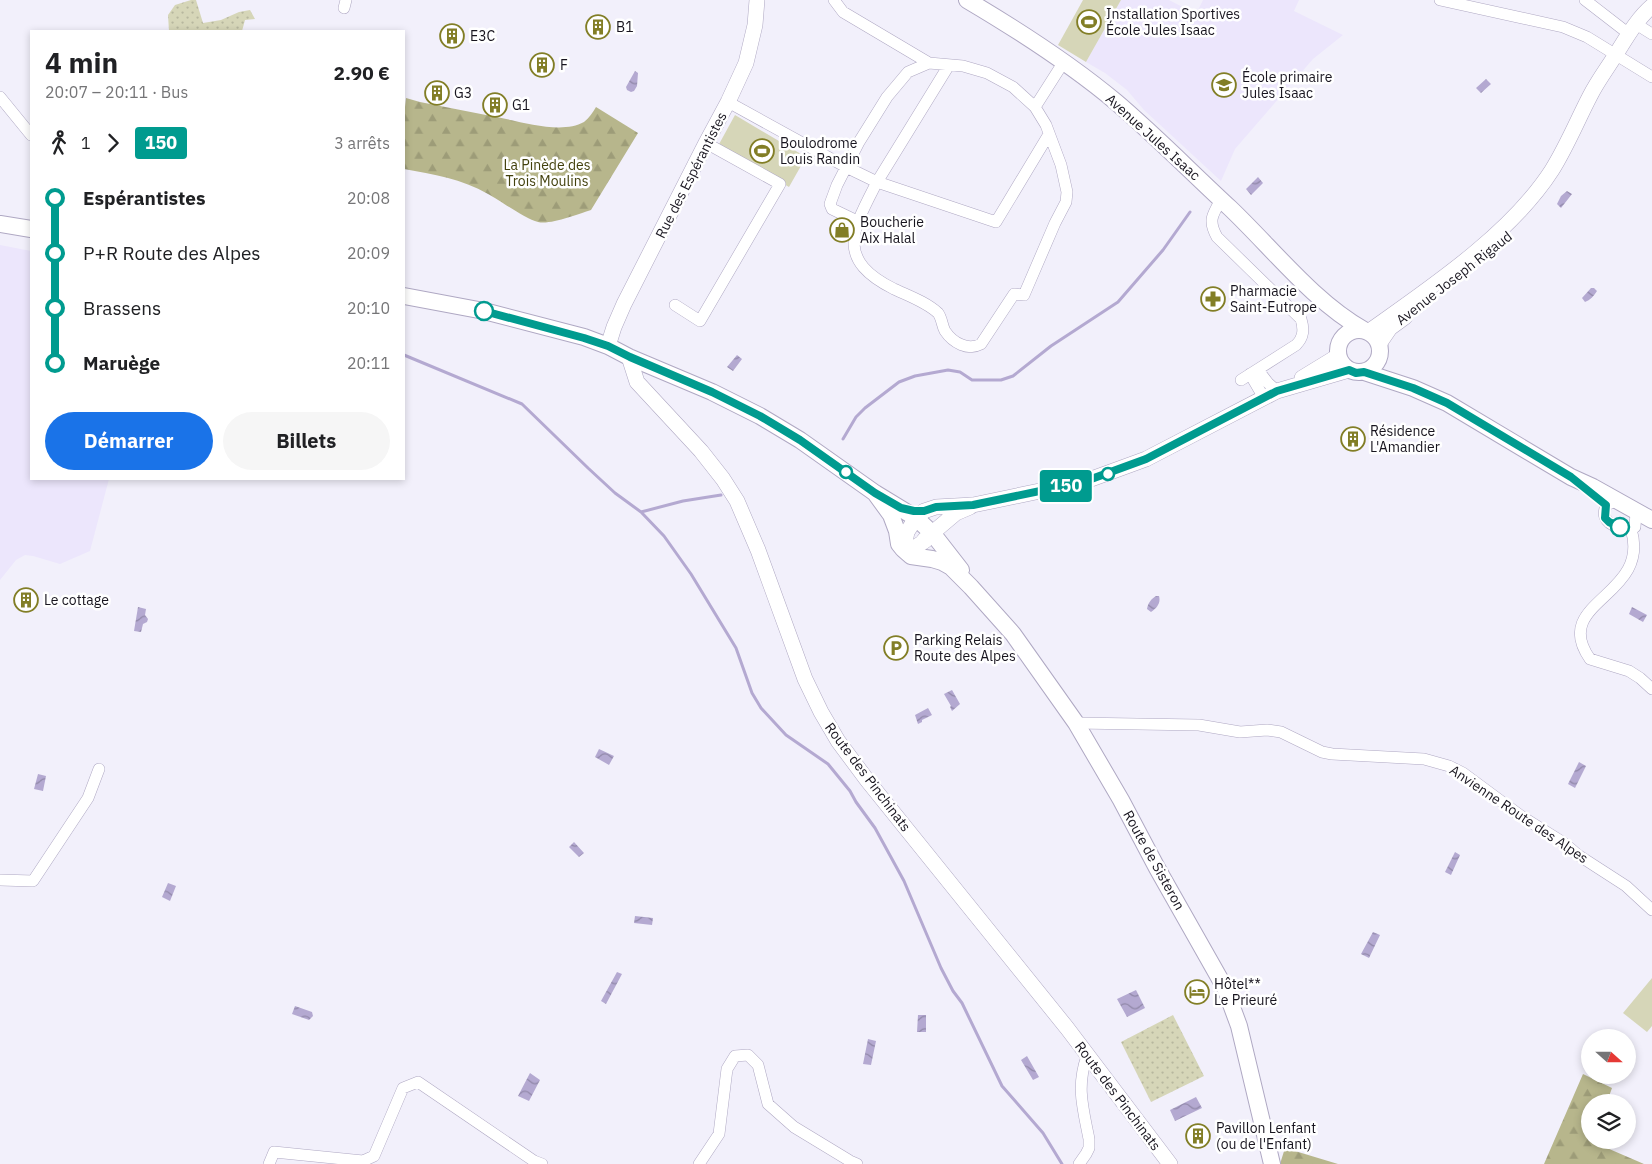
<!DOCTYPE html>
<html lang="fr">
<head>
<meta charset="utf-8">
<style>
  :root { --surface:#fff; --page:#f6f6f6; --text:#202124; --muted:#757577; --accent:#1a73e8 }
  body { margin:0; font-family:"IBM Plex Sans",sans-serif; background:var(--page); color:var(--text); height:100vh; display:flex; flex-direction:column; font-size:19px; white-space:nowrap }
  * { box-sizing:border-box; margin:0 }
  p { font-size:16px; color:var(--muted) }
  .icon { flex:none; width:28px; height:28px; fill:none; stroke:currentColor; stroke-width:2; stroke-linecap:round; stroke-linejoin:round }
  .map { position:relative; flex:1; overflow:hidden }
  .sheet { position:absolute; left:30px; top:30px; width:375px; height:450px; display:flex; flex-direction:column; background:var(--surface); border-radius:0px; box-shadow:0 2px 8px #0003 }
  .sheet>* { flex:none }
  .badge { padding:0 10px; border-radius:4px; font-size:18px; line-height:32px }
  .needle { width:32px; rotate:111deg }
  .controls { position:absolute; left:1581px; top:1029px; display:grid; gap:10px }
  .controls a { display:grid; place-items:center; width:55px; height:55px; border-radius:50%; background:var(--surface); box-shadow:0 2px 8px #0003; font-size:25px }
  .map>.badge { position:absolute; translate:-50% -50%; box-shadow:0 0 0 2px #fff }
  .legs { display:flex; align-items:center; gap:8px; height:55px; padding:0 15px; font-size:16px }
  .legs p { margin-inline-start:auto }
  .head { display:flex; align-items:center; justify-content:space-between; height:85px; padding:0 15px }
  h1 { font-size:28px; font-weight:700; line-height:38px }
  .primary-button { display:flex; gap:10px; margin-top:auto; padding:10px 15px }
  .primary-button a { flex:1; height:58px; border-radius:30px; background:var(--accent); color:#fff; font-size:20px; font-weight:700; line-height:58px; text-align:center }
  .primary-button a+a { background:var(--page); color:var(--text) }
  ul { padding:0 15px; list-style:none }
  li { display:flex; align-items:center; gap:18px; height:55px; font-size:19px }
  li i { display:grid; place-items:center; width:8px; height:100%; margin:0 6px; background:currentColor }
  li i::after { content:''; width:12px; height:12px; margin:-6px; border:4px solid; border-radius:50%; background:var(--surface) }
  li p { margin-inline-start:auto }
  li:first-child i { background:linear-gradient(#0000 50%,currentColor 0) }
  li:last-child i { background:linear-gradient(currentColor 50%,#0000 0) }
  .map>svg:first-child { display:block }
  .built { fill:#ece6fc }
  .green { fill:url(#green-dots) }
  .forest { fill:url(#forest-firs) }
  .pitch { fill:#d6d6b8 }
  .water { fill:url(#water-waves) }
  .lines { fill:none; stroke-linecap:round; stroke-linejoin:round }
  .stream { stroke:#b4a9d1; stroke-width:3 }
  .minor-casing { stroke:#afa8c3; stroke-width:12 }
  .tertiary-casing { stroke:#afa8c3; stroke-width:16 }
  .secondary-casing { stroke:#afa8c3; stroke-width:18 }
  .minor { stroke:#fff; stroke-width:11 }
  .tertiary { stroke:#fff; stroke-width:15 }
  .secondary { stroke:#fff; stroke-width:16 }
  .line-1-casing { stroke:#fff; stroke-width:11 }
  .line-1 { stroke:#009b8f; stroke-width:8 }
  .stop-1-dot { fill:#fff; stroke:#009b8f; stroke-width:2.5 }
  .labels { text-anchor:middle; stroke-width:5; stroke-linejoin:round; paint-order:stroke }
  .poi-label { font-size:14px; fill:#18151f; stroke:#fff; text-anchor:start }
  .street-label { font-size:14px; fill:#18151f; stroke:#fff }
  .park-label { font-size:14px; fill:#43410d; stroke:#fff }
</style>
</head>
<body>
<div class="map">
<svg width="1652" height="1164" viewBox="0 0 1652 1164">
  <defs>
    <pattern id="green-dots" width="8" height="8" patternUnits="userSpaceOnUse" patternTransform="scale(1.25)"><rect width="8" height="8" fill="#d6d6b8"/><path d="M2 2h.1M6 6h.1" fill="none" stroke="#b7b79e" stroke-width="1.8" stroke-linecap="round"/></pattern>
    <pattern id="forest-firs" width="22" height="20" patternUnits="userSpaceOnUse" patternTransform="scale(1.25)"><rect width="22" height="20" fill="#b7b68c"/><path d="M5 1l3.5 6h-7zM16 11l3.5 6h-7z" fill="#9d9c78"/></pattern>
    <pattern id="water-waves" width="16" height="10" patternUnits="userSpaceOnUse" patternTransform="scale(1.25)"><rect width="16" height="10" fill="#b4a9d1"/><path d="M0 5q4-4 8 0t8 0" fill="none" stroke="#9188a9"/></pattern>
  </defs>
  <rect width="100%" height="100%" fill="#f2f0fb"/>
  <path class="built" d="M1121,0H1169L1196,14L1203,0H1299L1294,11L1343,35L1313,59L1235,149L1221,181L1144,110L1127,90L1105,73L1086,62Z
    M0,245L31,251V479H109L90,551L60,564L33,556L25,555L16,560L0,580Z"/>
  <path class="green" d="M191,0H196L203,23L221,20L239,12L250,10L255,19L245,20L242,31H169L168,15L175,5Z
    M1173,1015L1204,1076L1151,1102L1121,1042Z"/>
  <path class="forest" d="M406,98L420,102C445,107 471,112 496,117C520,121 561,135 584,122C589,118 593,112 596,107L638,133L591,210C578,214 551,225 538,222C525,219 501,201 488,194C462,179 433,174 404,169V116Z
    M1583,1074L1612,1088L1607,1102H1590V1140H1594L1593,1142L1644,1164H1544Z
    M1285,1148L1338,1164H1280Z"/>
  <path class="pitch" d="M1083,0H1121L1086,62L1058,45Z
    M735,115L806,157L789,187L718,146Z
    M1652,978V1026L1647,1032L1623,1013Z"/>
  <path class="water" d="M635,71L638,73L637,86L634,91L631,92L627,90L626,87Z
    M1486,79L1491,84L1481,93L1476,88Z
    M1258,177L1263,183L1251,195L1246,189Z
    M1567,191L1572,194L1561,208L1557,204L1561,196Z
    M1591,288H1594L1597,291C1594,296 1590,300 1585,302L1582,298Z
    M737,355L742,359L733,371L727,367Z
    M1156,596H1159C1161,603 1157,608 1151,612L1147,609C1148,603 1151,599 1156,596Z
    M138,607L146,609L145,615L148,619L147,622L143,624L141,632L134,631Z
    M1632,607L1647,615L1643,622L1629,614Z
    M952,690L960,704L952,711L950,707L951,706L944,694Z
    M928,708L932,715L922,720V722L918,724L915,715Z
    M599,749L614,756L609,765L595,757Z
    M1579,762L1586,766L1575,788L1568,784Z
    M38,774L46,776L43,791L34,789Z
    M574,842L584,853L579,857L569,847Z
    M1455,852L1460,855L1451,875L1445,872Z
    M168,883L176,886L170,901L162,897Z
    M635,916L653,918L652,925L634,923Z
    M1373,932L1380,935L1369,958L1361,954Z
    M617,972L622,974L606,1004L601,1001Z
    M1136,990L1145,1008L1127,1017L1117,999Z
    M295,1006L312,1012L313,1016L309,1020L292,1014Z
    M918,1015H926V1032H917Z
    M868,1039L876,1041L871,1065L863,1064Z
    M1027,1056L1039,1077L1033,1080L1021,1060Z
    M530,1073L540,1080L529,1101L518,1096Z
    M1196,1097L1202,1108L1175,1121L1170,1110Z"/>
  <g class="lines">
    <path class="stream" d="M404,355L522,404L588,468L615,493L641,512L664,536L691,574L736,648L752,693L761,708L786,735L828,764L850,791L856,802L875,828L904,881L941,968L953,991L962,1003L1002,1086L1043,1133L1062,1164
      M843,439L856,417L865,408L899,382L915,376L948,370L960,372L972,380H1001L1013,376L1051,346L1118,302L1163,250L1190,212
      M641,512L683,501L721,495"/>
    <g class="minor-casing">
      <path id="minor" d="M834,0L843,12L929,63
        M1440,0L1563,27L1587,37L1652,77
        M1585,0L1629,34
        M344,8L346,0
        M1636,24L1652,34
        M949,65L877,182L996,222L1049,134
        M0,97L31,135
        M728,102L846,167L877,182C853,229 834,259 894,289C909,296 926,302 938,313C942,318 942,326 945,331C953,343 968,351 981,344L1014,294L1024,295L1055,223L1066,202L1067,192L1061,165L1046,125L1035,107L1013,87L987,73L963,66L929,63L908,72L887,97L859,142L837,185L830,204L832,209L857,221
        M1035,107L1063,63
        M1221,200C1212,215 1208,221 1217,237L1301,319C1304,329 1304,337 1296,345L1241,380
        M675,305L700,321L780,184L706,143
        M1258,370L1268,383L1277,391
        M1250,374L1264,398
        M1616,501L1606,505C1605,508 1603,514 1605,517C1609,527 1627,531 1635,527L1636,512
        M1631,529C1652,597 1549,601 1590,659L1629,671L1640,678L1652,689
        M1076,723L1199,725L1240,732L1267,730L1281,732L1322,752L1332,754L1424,759L1449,766L1463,773L1521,816L1564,843L1578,855L1626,886L1652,910
        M0,880L33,881L88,798L99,769
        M269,1164L274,1152L363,1161L374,1156L403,1088L418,1082L534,1161L542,1164
        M699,1164L719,1134L727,1069L735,1056L748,1055L758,1065L768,1104L794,1127L850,1161L857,1164
        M1079,1164L1086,1154L1089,1148V1139C1083,1108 1076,1087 1087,1056"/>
    </g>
    <g class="tertiary-casing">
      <path id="tertiary" d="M1368,332C1430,288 1511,234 1552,170C1567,146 1577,121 1590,96C1598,80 1609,66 1618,51C1628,35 1638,18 1652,6
        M1379,344L1390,328L1405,317
        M608,346L614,327L624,304L706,143L728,102L746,63L755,25L757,0
        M629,357L637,382L701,451L723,479L737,501L758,550L805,679L821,712L838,741L867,780L1067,1028L1170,1164
        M1302,378L1338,356
        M924,540L956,513L970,507
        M926,540L907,553L905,542L907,532L916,518L924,511L936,507L973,505L1083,482L1146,459L1277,391L1349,370"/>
    </g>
    <g class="secondary-casing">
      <path id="secondary" d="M967,0C1016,29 1073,66 1116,102C1156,136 1192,173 1230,208C1272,248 1314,302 1364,330
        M0,224L31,229
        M404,296L484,311L584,337L608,346L629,357L712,392L760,416L800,440L875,493L916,518L933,534L961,570
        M1338 351a21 21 0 1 1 42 0a21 21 0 1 1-42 0Z
        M1364,372L1413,388L1447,403L1571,477L1593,487L1652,520
        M875,493L891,515L897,531L899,544L903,549L911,556L932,559L942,562L951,567L971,587L1013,634L1076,723L1121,800L1157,868L1225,988L1239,1026L1272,1164"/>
    </g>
    <use href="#minor" class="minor"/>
    <use href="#tertiary" class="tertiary"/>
    <use href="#secondary" class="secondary"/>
  </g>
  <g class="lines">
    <g class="line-1-casing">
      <path id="line-1" d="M484,311L584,338L608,346L630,357L712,392L760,416L800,440L875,493L901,508L914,511H924L936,507L973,505L1083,482L1146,459L1277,391L1349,370L1356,373L1364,372L1413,388L1447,403L1571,477L1606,505L1605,518L1609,522L1620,527"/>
    </g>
    <use href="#line-1" class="line-1"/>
  </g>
  <defs>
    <g id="stadium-ring" transform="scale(1.25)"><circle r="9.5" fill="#fff" stroke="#827e26" stroke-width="1.5"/><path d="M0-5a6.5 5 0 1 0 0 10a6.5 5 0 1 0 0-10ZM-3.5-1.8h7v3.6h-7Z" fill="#827e26"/></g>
    <g id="building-ring" transform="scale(1.25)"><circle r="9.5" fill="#fff" stroke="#827e26" stroke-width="1.5"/><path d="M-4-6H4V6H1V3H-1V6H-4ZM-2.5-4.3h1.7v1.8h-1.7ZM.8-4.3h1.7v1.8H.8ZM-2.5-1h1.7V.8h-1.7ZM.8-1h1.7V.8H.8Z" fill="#827e26"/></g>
    <g id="school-ring" transform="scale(1.25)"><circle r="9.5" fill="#fff" stroke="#827e26" stroke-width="1.5"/><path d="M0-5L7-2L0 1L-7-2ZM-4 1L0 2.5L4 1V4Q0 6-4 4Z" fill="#827e26"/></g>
    <g id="shop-ring" transform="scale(1.25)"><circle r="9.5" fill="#fff" stroke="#827e26" stroke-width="1.5"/><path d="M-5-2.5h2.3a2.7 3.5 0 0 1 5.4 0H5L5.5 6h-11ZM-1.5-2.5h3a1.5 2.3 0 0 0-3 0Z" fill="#827e26"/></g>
    <g id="pharmacy-ring" transform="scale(1.25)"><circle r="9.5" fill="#fff" stroke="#827e26" stroke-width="1.5"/><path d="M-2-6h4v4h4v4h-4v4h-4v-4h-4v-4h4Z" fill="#827e26"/></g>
    <g id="parking-ring" transform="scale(1.25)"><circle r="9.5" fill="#fff" stroke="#827e26" stroke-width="1.5"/><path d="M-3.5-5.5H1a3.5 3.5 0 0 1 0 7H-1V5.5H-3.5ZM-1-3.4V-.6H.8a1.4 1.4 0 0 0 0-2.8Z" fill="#827e26"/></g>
    <g id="hotel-ring" transform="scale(1.25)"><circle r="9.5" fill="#fff" stroke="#827e26" stroke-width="1.5"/><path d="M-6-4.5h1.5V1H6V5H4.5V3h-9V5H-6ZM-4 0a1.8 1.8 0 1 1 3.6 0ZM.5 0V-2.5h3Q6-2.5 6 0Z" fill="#827e26"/></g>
  </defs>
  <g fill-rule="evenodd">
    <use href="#stadium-ring" x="1089" y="22"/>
    <use href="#building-ring" x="598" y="27"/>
    <use href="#building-ring" x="452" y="36"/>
    <use href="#building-ring" x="542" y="65"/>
    <use href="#school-ring" x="1224" y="85"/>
    <use href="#building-ring" x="437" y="93"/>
    <use href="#building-ring" x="495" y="105"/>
    <use href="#stadium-ring" x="762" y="151"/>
    <use href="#shop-ring" x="842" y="230"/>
    <use href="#pharmacy-ring" x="1213" y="299"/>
    <use href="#building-ring" x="1353" y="439"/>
    <use href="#building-ring" x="26" y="600"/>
    <use href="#parking-ring" x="896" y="648"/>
    <use href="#hotel-ring" x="1197" y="992"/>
    <use href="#building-ring" x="1198" y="1136"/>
  </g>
  <g class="stop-1-dot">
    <circle cx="484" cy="311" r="9"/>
    <circle cx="846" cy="472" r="6"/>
    <circle cx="1108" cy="474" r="6"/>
    <circle cx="1620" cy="527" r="9"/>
  </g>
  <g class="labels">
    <g class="poi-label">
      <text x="1106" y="19">Installation Sportives<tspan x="1106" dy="16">École Jules Isaac</tspan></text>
      <text x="616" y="32">B1</text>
      <text x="470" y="41">E3C</text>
      <text x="560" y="70">F</text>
      <text x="1242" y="82">École primaire<tspan x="1242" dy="16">Jules Isaac</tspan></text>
      <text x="454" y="98">G3</text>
      <text x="512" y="110">G1</text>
      <text x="780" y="148">Boulodrome<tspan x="780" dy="16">Louis Randin</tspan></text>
      <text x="860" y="227">Boucherie<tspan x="860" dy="16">Aix Halal</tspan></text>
      <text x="1230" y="296">Pharmacie<tspan x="1230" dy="16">Saint-Eutrope</tspan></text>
      <text x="1370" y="436">Résidence<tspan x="1370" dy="16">L'Amandier</tspan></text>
      <text x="44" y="605">Le cottage</text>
      <text x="914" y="645">Parking Relais<tspan x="914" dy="16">Route des Alpes</tspan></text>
      <text x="1214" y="989">Hôtel**<tspan x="1214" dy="16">Le Prieuré</tspan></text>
      <text x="1216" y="1133">Pavillon Lenfant<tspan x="1216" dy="16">(ou de l'Enfant)</tspan></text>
    </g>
    <g class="street-label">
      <text transform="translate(1153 137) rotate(42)" y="5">Avenue Jules Isaac</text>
      <text transform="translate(691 175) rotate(-63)" y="5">Rue des Espérantistes</text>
      <text transform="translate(1454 278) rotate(-38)" y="5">Avenue Joseph Rigaud</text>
      <text transform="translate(868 777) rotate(53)" y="5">Route des Pinchinats</text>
      <text transform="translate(1519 814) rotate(34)" y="5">Anvienne Route des Alpes</text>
      <text transform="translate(1154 860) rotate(61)" y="5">Route de Sisteron</text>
      <text transform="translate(1118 1096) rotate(53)" y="5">Route des Pinchinats</text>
    </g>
    <g class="park-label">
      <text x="547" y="170">La Pinède des<tspan x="547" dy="16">Trois Moulins</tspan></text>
    </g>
  </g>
</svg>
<div class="controls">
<a><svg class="needle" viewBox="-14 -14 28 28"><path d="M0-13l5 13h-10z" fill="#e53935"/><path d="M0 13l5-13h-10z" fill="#757577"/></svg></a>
<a><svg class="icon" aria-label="layers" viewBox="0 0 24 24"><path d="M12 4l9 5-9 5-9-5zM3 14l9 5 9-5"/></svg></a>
</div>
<b class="badge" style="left:1066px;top:486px;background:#009b8f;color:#fff">150</b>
<section class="sheet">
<div class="head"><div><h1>4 min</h1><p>20:07 – 20:11 · Bus</p></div><b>2.90 €</b></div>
<div class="legs"><svg class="icon" aria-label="walk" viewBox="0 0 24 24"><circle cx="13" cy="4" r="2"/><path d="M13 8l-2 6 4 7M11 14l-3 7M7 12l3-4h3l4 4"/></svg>1<svg class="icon" aria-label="forward" viewBox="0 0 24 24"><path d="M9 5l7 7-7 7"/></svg><b class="badge" style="background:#009b8f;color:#fff">150</b><p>3 arrêts</p></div>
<ul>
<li><i style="color:#009b8f"></i><b>Espérantistes</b><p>20:08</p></li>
<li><i style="color:#009b8f"></i><span>P+R Route des Alpes</span><p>20:09</p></li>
<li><i style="color:#009b8f"></i><span>Brassens</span><p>20:10</p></li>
<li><i style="color:#009b8f"></i><b>Maruège</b><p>20:11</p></li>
</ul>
<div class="primary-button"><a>Démarrer</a><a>Billets</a></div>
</section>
</div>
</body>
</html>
